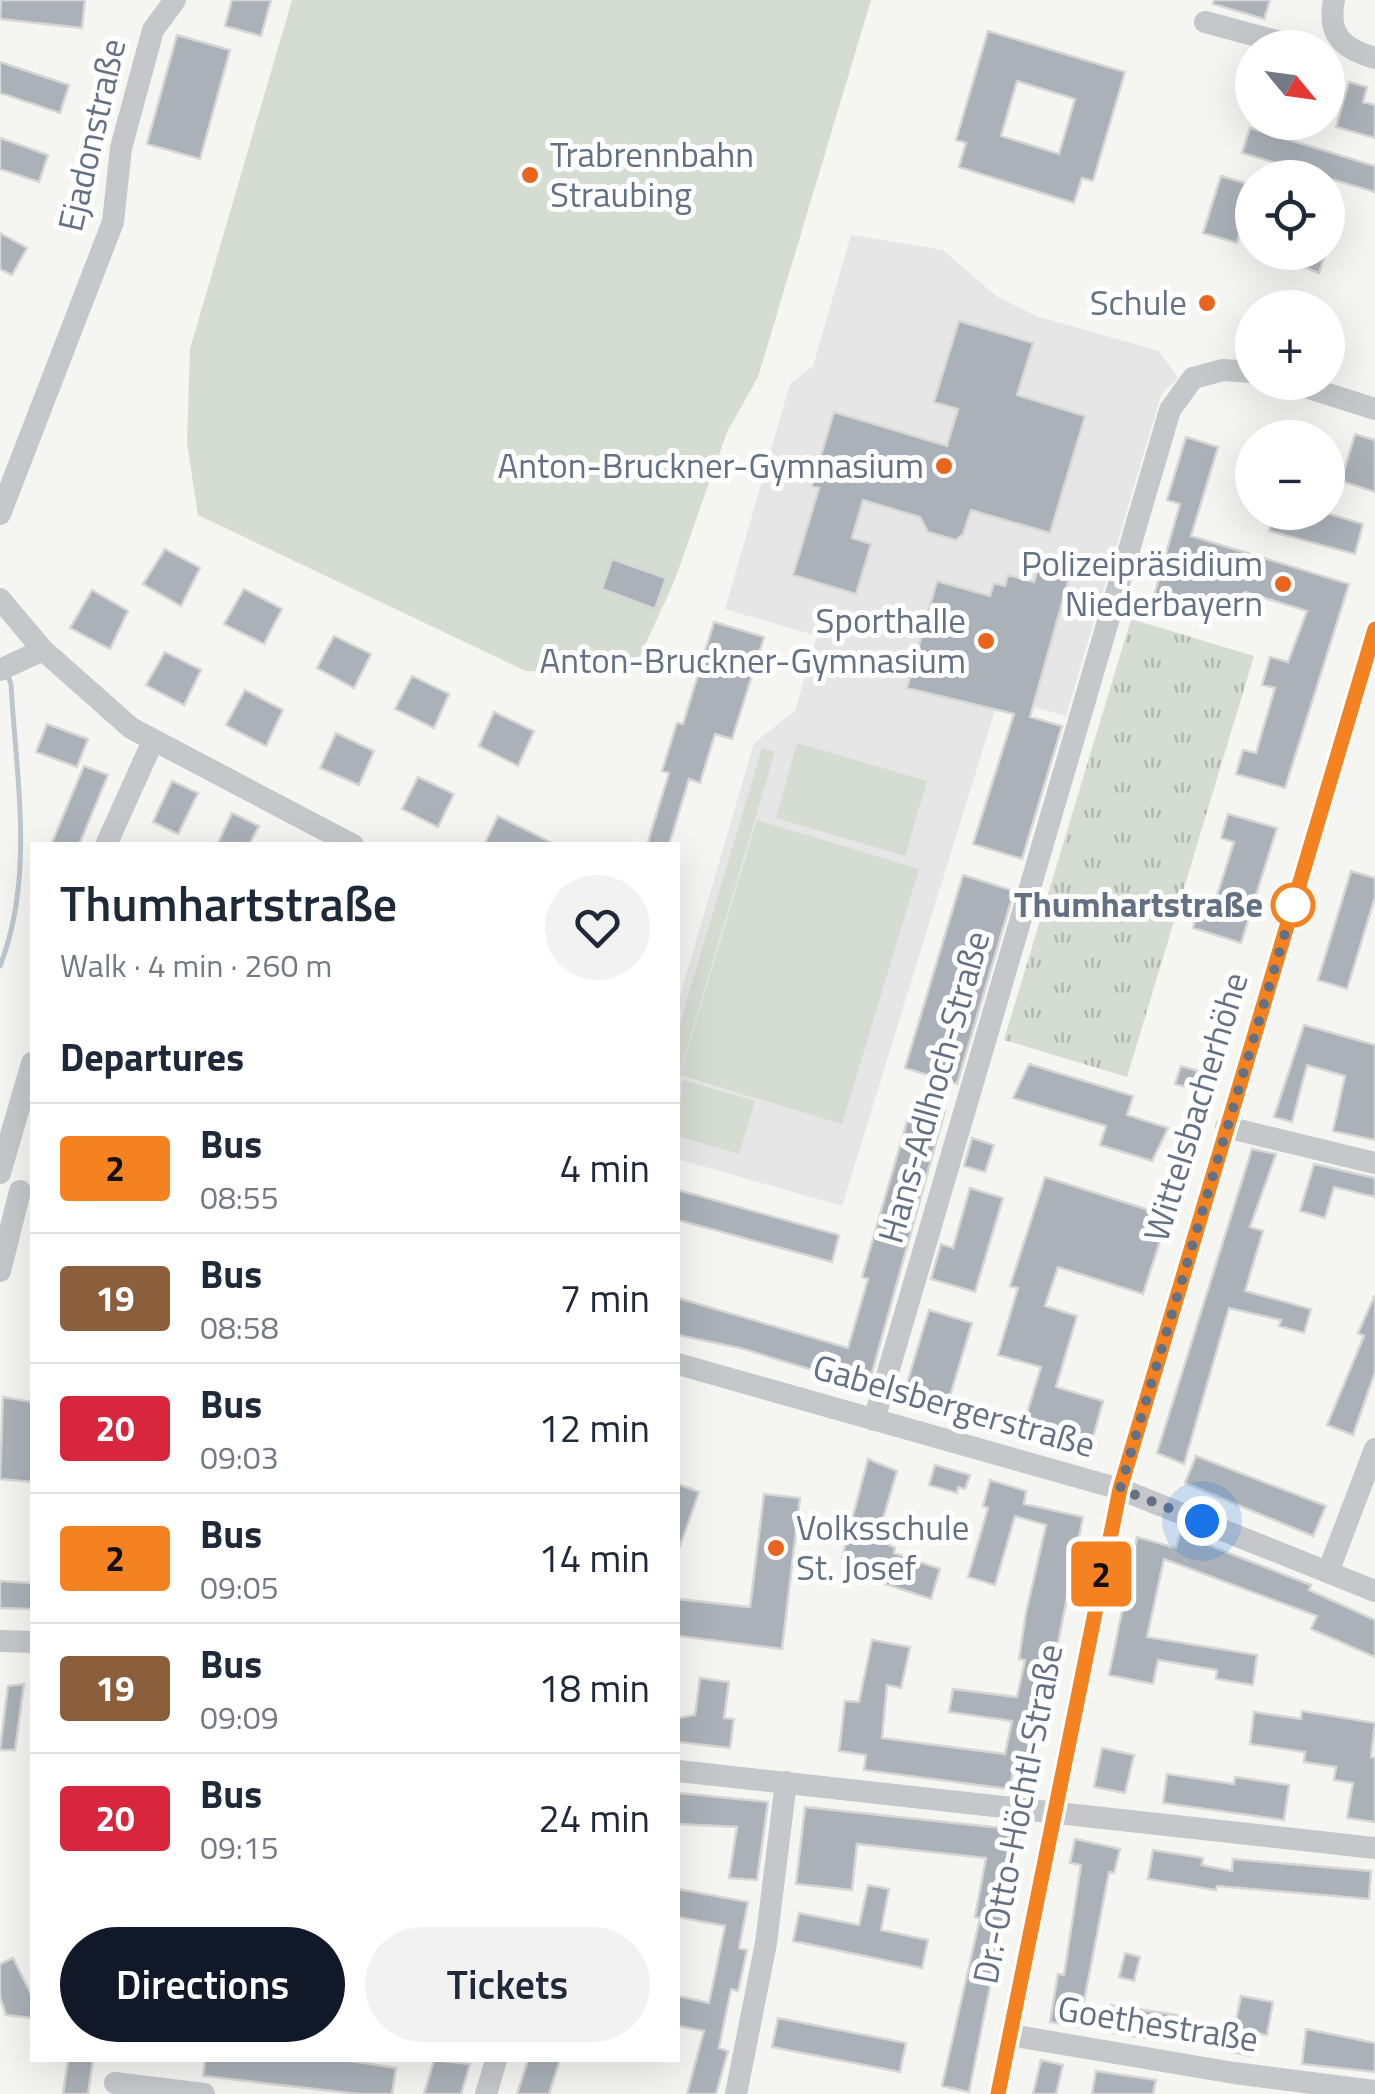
<!DOCTYPE html>
<html lang="en">
<head>
<meta charset="utf-8">
<style>
  :root { --surface:#fff; --page:#f2f2f3; --text:#1f2937; --muted:#747a83; --line:#e0e1e3; --accent:#111827 }
  body { margin:0; font-family:"Titillium Web",sans-serif; background:var(--page); color:var(--text); height:100vh; display:flex; flex-direction:column; font-size:38px; white-space:nowrap }
  * { box-sizing:border-box; margin:0 }
  p { font-size:32px; color:var(--muted) }
  .icon { flex:none; width:55px; height:55px; fill:none; stroke:currentColor; stroke-width:2; stroke-linecap:round; stroke-linejoin:round }
  .map { position:relative; flex:1; overflow:hidden }
  .side { position:absolute; left:30px; top:842px; width:650px; height:1220px; display:flex; flex-direction:column; background:var(--surface); border-radius:0px; box-shadow:0 10px 40px #0002 }
  .side>* { flex:none }
  .badge { padding:0 20px; border-radius:8px; font-size:35px; line-height:65px }
  .needle { width:65px; rotate:119deg }
  .tools { position:absolute; left:1235px; top:30px; display:grid; gap:20px }
  .tools a { display:grid; place-items:center; width:110px; height:110px; border-radius:50%; background:var(--surface); box-shadow:0 10px 40px #0002; font-size:50px }
  .you { position:absolute; width:50px; height:50px; margin:-25px; border:8px solid #fff; border-radius:50%; background:#1a73e8; box-shadow:0 0 0 15px #1a73e833 }
  .map>.badge { position:absolute; translate:-50% -50%; box-shadow:0 0 0 5px #fff }
  h2 { padding:0 30px; font-size:38px; line-height:90px }
  .round { display:grid; place-items:center; flex:none; width:105px; height:105px; border-radius:52px; background:var(--page) }
  .headline { display:flex; align-items:center; justify-content:space-between; height:170px; padding:0 30px }
  h1 { font-size:48px; font-weight:600; line-height:75px }
  .cta { display:flex; gap:20px; margin-top:auto; padding:20px 30px }
  .cta a { flex:1; height:115px; border-radius:60px; background:var(--accent); color:#fff; font-size:40px; font-weight:600; line-height:115px; text-align:center }
  .cta a+a { background:var(--page); color:var(--text) }
  ul { padding:0; list-style:none }
  li { display:flex; align-items:center; gap:30px; height:130px; padding:0 30px; border-top:2px solid var(--line) }
  li div { flex:1 }
  li b { display:block; font-size:38px }
  li em { font-style:normal }
  li .badge { min-width:110px; font-weight:700; text-align:center }
  .map>svg:first-child { display:block }
  .built { fill:#e5e6e5 }
  .grass { fill:#d5dcd2 }
  .park { fill:url(#park-tufts) }
  .lines { fill:none; stroke-linecap:round; stroke-linejoin:round }
  .stream { stroke:#bdc6cd; stroke-width:5 }
  .building { fill:#aab1b8; stroke:#d6d6d4; stroke-width:2.5; fill-rule:evenodd }
  .minor { stroke:#c5c7cb; stroke-width:22 }
  .line-casing { stroke:#fff; stroke-width:22 }
  .line { stroke:#f58220; stroke-width:15 }
  .walk { stroke:#637183; stroke-width:10; stroke-dasharray:0 18 }
  .poi-dot { fill:#e9651d; stroke:#fff; stroke-width:4 }
  .stop-dot { fill:#fff; stroke:#f58220; stroke-width:5 }
  .labels { text-anchor:middle; stroke-width:10; stroke-linejoin:round; paint-order:stroke }
  .street-label { font-size:35px; fill:#637183; stroke:#fff }
  .poi-label { font-size:35px; fill:#637183; stroke:#fff; text-anchor:end }
  .stop-label { font-size:35px; font-weight:bold; fill:#637183; stroke:#fff; text-anchor:end }
</style>
</head>
<body>
<div class="map">
<svg width="1375" height="2094" viewBox="0 0 1375 2094">
  <defs>
    <pattern id="park-tufts" width="24" height="20" patternUnits="userSpaceOnUse" patternTransform="scale(2.5)"><rect width="24" height="20" fill="#d5dcd2"/><path d="M3 7l-1-3M5 7V3M7 7l1-3M15 17l-1-3M17 17v-4M19 17l1-3" fill="none" stroke="#b0b7b0"/></pattern>
  </defs>
  <rect width="100%" height="100%" fill="#f5f5f1"/>
  <path class="built" d="M851,235L943,250L996,296L1036,316L1159,351L1178,378L1161,395L1066,716L999,697L842,1206L678,1159V1003L754,743L795,711L817,636L725,609L790,384L813,366Z"/>
  <path class="grass" d="M292,0H871L758,377L727,432L674,582L640,656L608,673L526,671L198,515L187,443L190,349Z
    M797,743L927,781L905,856L776,818Z
    M762,748L775,752L678,1078V1030Z
    M757,820L919,869L842,1124L680,1075Z
    M682,1080L755,1101L739,1154L678,1136Z"/>
  <path class="park" d="M1131,619L1254,656L1127,1077L1004,1040Z"/>
  <g class="lines">
    <path class="stream" d="M0,966C35,877 16,777 11,684L7,673"/>
  </g>
  <path class="building" d="M1,0H85L82,28L0,19Z
    M232,0H271L261,36L225,26Z
    M1214,0H1270L1264,19L1213,4Z
    M988,31L1125,72L1093,181L1082,178L1074,203L959,167L966,143L956,140ZM1017,81L1075,99L1059,154L1001,136Z
    M177,35L230,50L200,159L147,144Z
    M0,62L69,85L60,113L0,93Z
    M1349,82L1367,87L1363,102L1375,105V138L1336,127Z
    M1250,128L1375,166V192L1242,153Z
    M0,138L48,155L39,182L0,169Z
    M1221,176L1252,185L1237,243L1203,233Z
    M0,233L27,248L12,275L0,269Z
    M1266,252H1326L1319,273Z
    M959,321L1033,343L1017,395L1085,416L1050,533L971,510L963,534L956,540L928,532L920,517L863,500L852,538L871,544L856,594L793,575L819,488L812,486L834,412L947,446L958,409L934,402Z
    M1355,434L1375,440V492L1341,481Z
    M1186,437L1218,447L1191,536L1349,584L1285,788L1236,774L1243,750L1256,753L1275,688L1262,685L1270,657L1288,662L1307,611L1245,592L1238,617L1154,596L1180,504L1167,500Z
    M1274,512H1323L1363,524L1355,554L1269,531Z
    M165,549L200,568L181,606L143,584Z
    M612,559L666,578L655,609L602,589Z
    M1038,569L1069,578L1030,717L1062,726L1022,859L973,844L1014,714L907,688L937,581L990,596L994,583L1005,586L1008,575L1034,582Z
    M244,589L282,609L264,644L224,624Z
    M92,590L128,611L110,649L70,628Z
    M714,622L764,637L732,739L715,734L700,783L689,779L669,845H647L669,773L662,771L677,723L683,724Z
    M334,636L371,654L354,688L317,668Z
    M165,652L201,670L184,705L146,685Z
    M412,676L449,694L434,728L395,709Z
    M245,690L283,710L266,746L226,725Z
    M494,712L534,731L518,766L479,746Z
    M47,724L88,739L77,767L36,752Z
    M336,733L374,751L359,785L320,768Z
    M84,766L108,775L79,845H51Z
    M418,777L454,794L438,827L402,809Z
    M172,781L198,793L178,834L153,822Z
    M232,813L259,826L249,845H217Z
    M1228,814L1277,828L1241,943L1193,928L1201,901L1214,905L1234,842L1221,838Z
    M498,816L556,845H484Z
    M1351,871L1375,878V897L1347,989L1318,980Z
    M963,875L1014,891L957,1084L905,1068Z
    M1304,1025L1375,1045V1140L1333,1131L1345,1076L1307,1065L1292,1122L1274,1117Z
    M1029,1064L1133,1096L1127,1115L1168,1128L1152,1161L1100,1145L1106,1126L1013,1098Z
    M1181,1066L1198,1071L1193,1089L1175,1084Z
    M913,1101L945,1110L868,1387L740,1348L678,1335V1298L848,1348L868,1279L862,1277Z
    M972,1138L994,1145L985,1172L964,1166Z
    M1252,1149L1276,1154L1250,1227L1263,1231L1245,1291L1311,1309L1304,1333L1279,1326L1281,1320L1229,1308L1184,1464L1157,1453Z
    M1314,1164L1375,1178V1197L1334,1187L1325,1218L1300,1211Z
    M1045,1177L1168,1216L1143,1294L1058,1267L1045,1306L1077,1316L1056,1387L1103,1401L1089,1452L1021,1433L1041,1367L998,1355L1018,1288L1010,1286Z
    M970,1188L1003,1198L975,1292L931,1279L941,1244L953,1248Z
    M678,1190L839,1235L832,1262L678,1220Z
    M1375,1295V1372L1353,1435L1327,1425L1364,1336L1358,1333Z
    M929,1310L972,1323L946,1409L903,1397Z
    M3,1397L32,1402V1482L0,1479Z
    M1196,1456L1326,1506L1313,1536L1185,1483Z
    M868,1459L897,1471L877,1539L895,1548L894,1553L940,1569L931,1599L885,1584L888,1572L842,1558Z
    M935,1465L970,1475L965,1489L958,1487L957,1493L929,1485Z
    M990,1480L1026,1491L1024,1504L1083,1517L1033,1769L1015,1765L1009,1789L864,1770L866,1755L839,1751L845,1701L859,1702L872,1640L910,1647L901,1688L887,1685L882,1738L1005,1754L1012,1721L949,1712L953,1689L1017,1697L1025,1660L1019,1659L1026,1613L1046,1525L1015,1516L995,1585L968,1577L988,1508L983,1506Z
    M678,1484L699,1492L680,1546H678Z
    M764,1494L800,1498L782,1649L678,1636V1599L750,1607Z
    M1180,1534L1311,1585L1309,1590L1375,1620V1657L1311,1629L1317,1616L1164,1559L1147,1637L1257,1655L1253,1685L1216,1679L1217,1670L1158,1660L1153,1684L1109,1675L1137,1537L1176,1548Z
    M0,1581L32,1583V1609L0,1608Z
    M700,1678L729,1682L724,1718L734,1719L730,1748L678,1742V1718L695,1715Z
    M24,1684L15,1750H0L8,1686Z
    M1302,1711L1375,1723L1371,1757L1375,1758V1822L1347,1818L1353,1783L1334,1780L1336,1767L1304,1762L1305,1752L1250,1744L1254,1712L1301,1719Z
    M1102,1748L1134,1755L1125,1793L1094,1787Z
    M1167,1774L1234,1784L1235,1777L1289,1785L1284,1820L1163,1803Z
    M678,1793L768,1802L757,1880L729,1878L737,1827L678,1824Z
    M805,1807L1021,1830L969,2092L942,2086L980,1918L975,1917L986,1858L857,1844L852,1890L796,1884Z
    M1075,1839L1120,1849L1114,1873L1109,1872L1079,2027L1050,2022L1058,1974L1064,1975L1081,1865L1070,1863Z
    M1153,1850L1203,1858L1202,1865L1232,1871L1233,1859L1371,1871L1369,1899L1217,1886L1216,1890L1148,1879Z
    M868,1885L889,1889L881,1930L928,1940L922,1968L793,1941L799,1913L859,1925Z
    M678,1889L748,1902L739,1948L747,1950L738,1991L731,1989L719,2048L728,2051L716,2094H687L704,2031L678,2026V1996L709,2003L725,1926L678,1917Z
    M1125,1953L1140,1957L1134,1981L1119,1977Z
    M13,1958L32,1996V2018L6,2015L0,1997V1964Z
    M1241,1996L1273,2002L1267,2035L1255,2033L1251,2056L1217,2049L1222,2023L1235,2026Z
    M1111,2005L1177,2015L1173,2042L1107,2032Z
    M778,2018L906,2043L900,2072L772,2047Z
    M1306,2029L1375,2043V2072L1302,2064Z
    M68,2060H93L88,2094H63Z
    M205,2060H345L396,2068L392,2094H359L203,2076Z
    M434,2060L470,2064L461,2094H424Z
    M528,2060H560L549,2094H517Z
    M1041,2060L1063,2065L1056,2094H1033Z
    M1096,2071L1156,2080L1153,2094H1092Z"/>
  <g class="lines">
    <path class="minor" d="M1334,0C1327,35 1343,49 1375,58
      M1205,22L1303,48
      M1290,382L1375,409
      M0,514L113,222L121,148L153,30L175,0
      M0,599L43,650L131,728L353,845
      M0,670L43,650
      M106,845L153,741
      M1226,1127L1375,1163
      M0,1173L32,1063
      M0,1271L20,1191
      M678,1364L1120,1489L1375,1591
      M874,1420L1170,410L1193,378L1223,370L1252,372
      M1328,1572L1375,1449
      M0,1641L32,1642
      M678,1771L1375,1848
      M1010,2035L1234,2073L1375,2091
      M115,2083L204,2094
      M486,2094L496,2060
      M736,2094L766,1943L786,1782
      M998,2094L1120,1489L1375,629"/>
  </g>
  <g class="lines">
    <g class="line-casing">
      <path id="line" d="M998,2094L1120,1489L1375,629"/>
    </g>
    <use href="#line" class="line"/>
    <path class="walk" d="M1202,1521L1120,1489L1296,896L1293,905"/>
  </g>
  <g class="poi-dot">
    <circle cx="530" cy="175" r="10"/>
    <circle cx="1207" cy="303" r="10"/>
    <circle cx="944" cy="466" r="10"/>
    <circle cx="1283" cy="584" r="10"/>
    <circle cx="986" cy="641" r="10"/>
    <circle cx="776" cy="1548" r="10"/>
  </g>
  <circle class="stop-dot" cx="1293" cy="905" r="20"/>
  <g class="labels">
    <g class="street-label">
      <text transform="translate(92 135) rotate(-77)" y="12">Ejadonstraße</text>
      <text transform="translate(934 1087) rotate(-74)" y="12">Hans-Adlhoch-Straße</text>
      <text transform="translate(1196 1107) rotate(-73)" y="12">Wittelsbacherhöhe</text>
      <text transform="translate(954 1406) rotate(16)" y="12">Gabelsbergerstraße</text>
      <text transform="translate(1018 1814) rotate(-79)" y="12">Dr.-Otto-Höchtl-Straße</text>
      <text transform="translate(1158 2024) rotate(9)" y="12">Goethestraße</text>
    </g>
    <g class="poi-label">
      <text x="550" y="167" text-anchor="start">Trabrennbahn<tspan x="550" dy="40">Straubing</tspan></text>
      <text x="1187" y="315">Schule</text>
      <text x="924" y="478">Anton-Bruckner-Gymnasium</text>
      <text x="1263" y="576">Polizeipräsidium<tspan x="1263" dy="40">Niederbayern</tspan></text>
      <text x="966" y="633">Sporthalle<tspan x="966" dy="40">Anton-Bruckner-Gymnasium</tspan></text>
      <text x="796" y="1540" text-anchor="start">Volksschule<tspan x="796" dy="40">St. Josef</tspan></text>
    </g>
    <g class="stop-label">
      <text x="1263" y="917">Thumhartstraße</text>
    </g>
  </g>
</svg>
<div class="tools">
<a><svg class="needle" viewBox="-14 -14 28 28"><path d="M0-13l5 13h-10z" fill="#e53935"/><path d="M0 13l5-13h-10z" fill="#747a83"/></svg></a>
<a><svg class="icon" aria-label="locate" viewBox="0 0 24 24"><circle cx="12" cy="12" r="6"/><path d="M12 2v4M12 18v4M2 12h4M18 12h4"/></svg></a>
<a>+</a>
<a>−</a>
</div>
<div class="you" style="left:1202px;top:1521px"></div>
<b class="badge" style="left:1101px;top:1574px;background:#f58220;color:#111">2</b>
<section class="side">
<div class="headline"><div><h1>Thumhartstraße</h1><p>Walk · 4 min · 260 m</p></div><a class="round"><svg class="icon" aria-label="heart" viewBox="0 0 24 24"><path d="M12 20l-8-8c-3-5 5-10 8-4 3-6 11-1 8 4z"/></svg></a></div>
<h2>Departures</h2>
<ul>
<li><span class="badge" style="background:#f58220;color:#111">2</span><div><b>Bus</b><p>08:55</p></div><em>4 min</em></li>
<li><span class="badge" style="background:#8b5e3c;color:#fff">19</span><div><b>Bus</b><p>08:58</p></div><em>7 min</em></li>
<li><span class="badge" style="background:#d7263d;color:#fff">20</span><div><b>Bus</b><p>09:03</p></div><em>12 min</em></li>
<li><span class="badge" style="background:#f58220;color:#111">2</span><div><b>Bus</b><p>09:05</p></div><em>14 min</em></li>
<li><span class="badge" style="background:#8b5e3c;color:#fff">19</span><div><b>Bus</b><p>09:09</p></div><em>18 min</em></li>
<li><span class="badge" style="background:#d7263d;color:#fff">20</span><div><b>Bus</b><p>09:15</p></div><em>24 min</em></li>
</ul>
<div class="cta"><a>Directions</a><a>Tickets</a></div>
</section>
</div>
</body>
</html>
